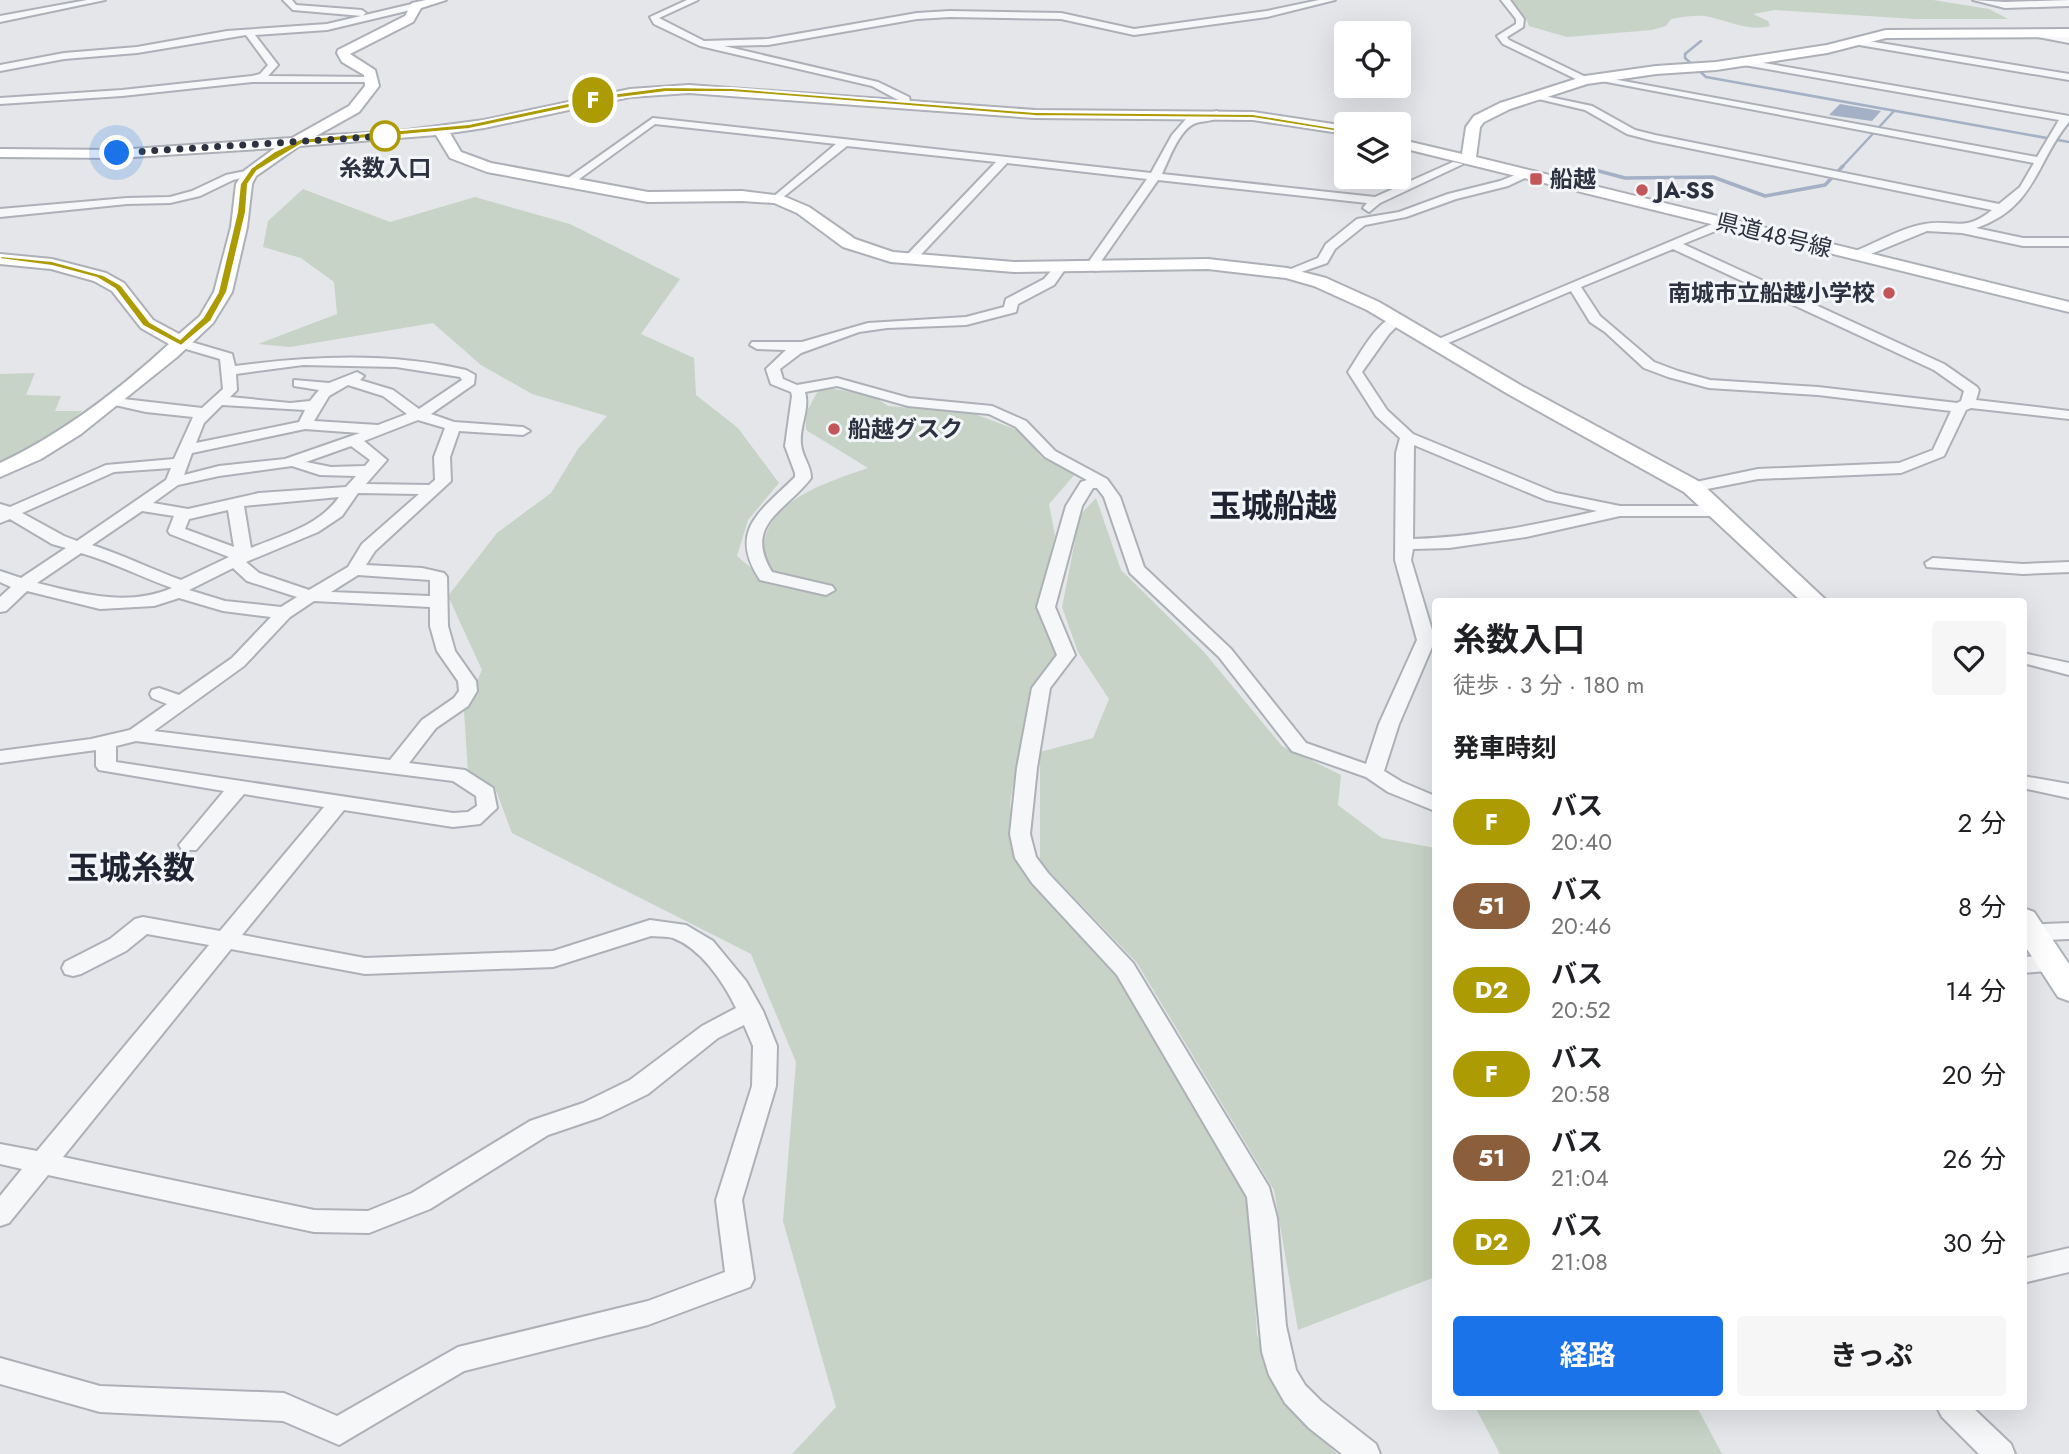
<!DOCTYPE html>
<html lang="ja">
<head>
<meta charset="utf-8">
<style>
  :root { --surface:#fff; --page:#f6f6f6; --text:#202124; --muted:#757577; --accent:#1a73e8 }
  body { margin:0; font-family:Jost,"Noto Sans JP",sans-serif; background:var(--page); color:var(--text); height:100vh; display:flex; flex-direction:column; font-size:26px; white-space:nowrap }
  * { box-sizing:border-box; margin:0 }
  p { font-size:23px; color:var(--muted) }
  .icon { flex:none; width:38px; height:38px; fill:none; stroke:currentColor; stroke-width:2; stroke-linecap:round; stroke-linejoin:round }
  .map { position:relative; flex:1; overflow:hidden }
  .side { position:absolute; left:1432px; top:598px; width:595px; height:812px; display:flex; flex-direction:column; background:var(--surface); border-radius:7px; box-shadow:0 7px 28px #0002 }
  .side>* { flex:none }
  .badge { padding:0 14px; border-radius:23px; font-size:24px; line-height:46px }
  .controls { position:absolute; left:1334px; top:21px; display:grid; gap:14px }
  .controls a { display:grid; place-items:center; width:77px; height:77px; border-radius:7px; background:var(--surface); box-shadow:0 7px 28px #0002; font-size:35px }
  .you { position:absolute; width:35px; height:35px; margin:-18px; border:5px solid #fff; border-radius:50%; background:#1a73e8; box-shadow:0 0 0 10px #1a73e833 }
  .map>.badge { position:absolute; translate:-50% -50%; box-shadow:0 0 0 4px #fff }
  h2 { padding:0 21px; font-size:26px; line-height:63px }
  .round { display:grid; place-items:center; flex:none; width:74px; height:74px; border-radius:7px; background:var(--page) }
  .summary { display:flex; align-items:center; justify-content:space-between; height:119px; padding:0 21px }
  h1 { font-size:33px; font-weight:700; line-height:52px }
  .action { display:flex; gap:14px; margin-top:auto; padding:14px 21px }
  .action a { flex:1; height:80px; border-radius:7px; background:var(--accent); color:#fff; font-size:28px; font-weight:700; line-height:80px; text-align:center }
  .action a+a { background:var(--page); color:var(--text) }
  ul { padding:0; list-style:none }
  li { display:flex; align-items:center; gap:21px; height:84px; padding:0 21px }
  li div { flex:1 }
  li b { display:block; font-size:26px }
  li em { font-style:normal }
  li .badge { min-width:77px; font-weight:700; text-align:center }
  .map>svg:first-child { display:block }
  .green { fill:#c7d3c6 }
  .water { fill:#a3b0c6 }
  .lines { fill:none; stroke-linecap:round; stroke-linejoin:round }
  .stream-far1 { stroke:#a3b0c6; stroke-width:2.5 }
  .stream { stroke:#a3b0c6; stroke-width:3.5 }
  .street-casing { stroke:#adb0b7; stroke-width:4 }
  .secondary-casing { stroke:#adb0b7; stroke-width:4 }
  .street { fill:#f6f7f9; fill-rule:evenodd }
  .secondary { fill:#fff; fill-rule:evenodd }
  .line { fill:#ad9b03; stroke:#fff; stroke-width:2 }
  .walk { stroke:#2d3241; stroke-width:7; stroke-dasharray:0 12.6 }
  .stop-dot { fill:#fff; stroke:#ad9b03; stroke-width:3.5 }
  .poi-dot { fill:#c25659; stroke:#f3f5f8; stroke-width:2.5 }
  .labels { text-anchor:middle; stroke-width:6; stroke-linejoin:round; paint-order:stroke }
  .far-stop-label { font-size:23px; font-weight:bold; fill:#2d3241; stroke:#f3f5f8 }
  .far-poi-label { font-size:23px; font-weight:bold; fill:#2d3241; stroke:#f3f5f8; text-anchor:start }
  .far-street-label { font-size:23px; fill:#2d3241; stroke:#f3f5f8 }
  .quarter-label { font-size:32px; font-weight:bold; fill:#1f2332; stroke:#f3f5f8 }
</style>
</head>
<body>
<div class="map">
<svg width="2069" height="1454" viewBox="0 0 2069 1454">
  <rect width="100%" height="100%" fill="#e4e6ea"/>
  <path class="green" d="M1511,0H1933L1989,9L2008,19H1915L1775,10L1753,14L1768,21L1770,26C1748,32 1727,20 1705,16C1694,15 1682,17 1671,19L1666,26L1652,30L1567,37L1529,26L1526,18Z
    M303,189L390,222L475,197L570,224L680,279L641,334L694,358L696,395L738,428L779,483L748,520L737,556L763,578L771,573C764,564 764,559 764,548C765,500 831,481 868,468L806,430V413L820,387L871,395L888,406L972,413L1020,431L1042,458L1077,472L1049,504L1055,536L1040,595L1057,654L1030,688L1010,803L1013,839L1020,866L1122,980L1237,1172L1249,1201L1257,1335L1287,1404L1337,1454H792L836,1407L783,1221L796,1062L751,954L512,833L495,788L468,773L464,711L482,670L448,596L497,533L551,493L578,449L607,416L532,394L481,365L433,323L290,347L258,344L337,314L334,282L301,258L263,247L268,221Z
    M35,373L26,395L61,396L55,411H82L54,435L0,463V374Z
    M1096,498L1121,570L1204,652L1282,746L1341,775L1338,805L1382,838L1435,848V1277L1298,1330L1274,1190L1137,963L1040,862V752L1093,738L1109,699L1078,652L1062,607L1080,515Z
    M1475,1407H1697L1722,1454H1500Z"/>
  <path class="water" d="M1840,104L1881,111L1872,121L1829,115Z"/>
  <g class="lines">
    <path class="stream-far1" d="M1701,41L1685,54V58L1706,77L2069,142
      M1841,168L1894,111"/>
    <path class="stream" d="M1595,170L1625,178L1713,177L1765,196L1825,185L1843,166"/>
    <g class="street-casing">
      <path id="street" d="M87,0H105L0,22V16Z
        M283,0H292L296,5L362,10L366,13L362,16L293,10Z
        M687,0H698L659,18L704,41L768,39L917,13L950,11L1061,13L1134,29L1267,11L1319,0H1335L1267,17L1134,35L1061,19L950,17L917,19L768,45L724,46L878,82L909,97L911,105L906,108L902,107L900,101L872,86L700,46L654,24L650,17Z
        M1501,0H1510L1524,19L1523,27L1507,37L1509,40L1588,78V82H1582L1503,44L1497,36L1516,24V19Z
        M1973,0L2005,2L2069,0V6L2005,8Z
        M416,3L420,6L419,8L327,30L255,35L278,65L268,76L374,77L376,79L371,82H252L122,96L0,104V98L122,90L252,76L260,74L268,65L246,35L137,53L64,59L0,71V65L64,53L137,47L227,31L327,24Z
        M2041,32L2069,37V43L2038,37L2036,35Z
        M1856,39L2069,74V80L1853,44V40Z
        M1741,59L2069,116V122C2036,161 2036,208 1976,228L2023,238H2069V246H2023L1962,233L1927,231L1861,258H1853V252C1874,244 1903,227 1925,224C1954,219 1964,233 1992,210L1654,141L1627,134L1585,110L1530,97L1535,94L1592,106L1635,130L1655,135L1999,204L2020,187L2034,163L1591,79L1596,76L2037,157L2059,120L1738,64V60Z
        M1217,111L1222,114C1214,122 1207,120 1196,123C1180,128 1169,159 1162,174L1375,197L1453,162L1463,164L1380,203L1369,212L1363,208L1367,203L1158,180L1102,260L1099,270L1095,271L1089,267L1090,260L1147,179L1007,163L913,263H905V257L996,162L847,146L777,202L771,199L773,197L836,144L655,124L571,185L561,183L653,118L1151,173L1172,135L1186,119Z
        M250,170L256,173L254,175L233,180L200,196L170,203L127,204L0,217V209L127,198L170,197L192,191L226,175Z
        M1525,171L1531,174L1529,176L1508,186L1456,199L1406,217L1365,225L1335,249L1327,263L1287,277L1281,273L1318,258L1326,244L1357,219L1399,212L1448,194L1500,181Z
        M1724,219L1728,220V226L1683,244L1944,364L1977,387L1979,390L1976,400L2069,411V419L1971,408L1966,410L1944,456L1901,473L1758,479L1692,492L1684,487L1686,484L1758,469L1899,463L1933,450L1951,411L1818,395L1709,388L1668,377L1644,368L1605,332L1590,322L1571,291L1441,346H1431L1429,343ZM1673,249L1934,370L1964,391L1961,401L1957,403L1818,387L1710,380L1678,371L1654,362L1600,316L1581,287Z
        M1060,264L1066,268L1054,285L1018,304L1016,312L966,325L887,328L859,332L801,353L780,369L783,379L797,385L837,378L909,398L992,406L1026,421L1055,451L1107,479L1120,497L1144,567L1231,649L1306,743L1366,764L1379,724L1417,640L1395,560L1396,453L1400,438L1376,416L1348,372C1360,354 1376,322 1397,315L1404,319L1389,334L1362,372L1387,410L1413,434L1556,493L1620,506H1720L1728,511L1720,516H1620L1526,537L1449,548L1413,549L1411,560L1435,640L1399,724L1384,771L1402,782L1435,796V811L1388,792L1366,777L1292,751L1219,657L1130,573L1104,497L1097,488H1093L1082,506L1055,607L1075,655L1050,688L1037,768L1030,834L1036,857L1048,873L1133,963L1269,1187L1277,1218L1286,1326L1296,1370L1305,1385L1321,1401L1376,1444L1380,1454H1342L1309,1428L1285,1403L1269,1375L1262,1352L1247,1197L1117,975L1032,883L1015,858L1010,834L1017,768L1032,688L1057,655L1037,607L1066,506L1081,482L1087,480L1045,457L1016,427L989,414L908,406L837,386L805,392C810,410 799,426 801,444C802,457 811,465 811,478C785,512 743,524 772,572L832,586L835,590L826,595L760,580C727,530 761,511 795,477V473L785,446L792,396L791,392L771,384L766,369L786,350L757,349L750,345L752,342H802L868,323L966,317L1004,307L1006,299L1044,279L1056,265ZM1414,445L1546,500L1597,511C1536,525 1476,537 1413,539Z
        M181,339L232,354L235,366C311,356 390,352 466,370L475,375L474,384L431,414L454,422L523,427L530,431L523,435L459,431L450,457L451,481L375,551L366,565L422,568L444,573L447,577L448,626L455,651L476,681L477,691L468,706L436,728L409,763L465,770L493,788L497,808L480,824L453,827L344,810L242,935L365,958L553,951L650,920L686,925L713,941L746,981L763,1011L777,1046L776,1086L742,1200L754,1279L750,1287L648,1325L464,1371L339,1445L283,1421L100,1412L0,1384V1358L100,1386L284,1393L337,1416L458,1347L648,1301L725,1272L716,1200L752,1086L753,1046L744,1025L718,1038L648,1094L601,1117L548,1135L430,1209L369,1233L314,1232L48,1175L9,1223L0,1226V1196L22,1169L0,1164V1144L37,1151L209,945L147,934L126,951L81,974L73,976L65,974L62,968L65,962L110,939L135,919L143,917L220,931L324,807L244,794L196,850H182L179,845L224,791L99,770L96,766V750L0,763V751L91,739L130,730L167,704L152,698L150,694L152,690L159,688L179,695L232,658L271,617L223,611L179,598L154,606L100,609L27,591L6,611L0,612V597L11,587L0,582V571L21,578L66,548L52,544L10,519L0,523V504L10,507L106,465L174,459L193,417L146,412L106,403L104,400L106,397L202,408L223,389L220,359L176,346V340ZM303,365L396,367L460,377L462,380L419,409L393,390L360,380L364,376L357,372L329,383L294,380V386L319,390L310,401L290,403L230,397L237,390L236,374ZM348,385L383,396L407,414L378,425L314,421L329,396ZM222,405L305,410L299,422L196,443L204,423ZM418,420L445,428L434,457L435,480L429,485L366,484L387,460L364,441ZM305,429L360,433L285,459L219,466L184,475L192,453ZM351,446L370,460L365,466L331,467L306,462ZM292,466L320,475L356,476L346,487L259,493L188,509L153,503L178,485L219,476ZM171,468L166,480L77,541L64,536L22,513L114,472ZM358,493L419,494L362,544L348,567L309,590L259,573L246,562L318,532L342,516ZM339,497C319,526 282,535 251,548L244,506ZM228,510L234,547L185,529L189,519ZM142,511L174,516L168,531L170,534L229,557L181,580C151,569 123,555 92,545ZM81,553C113,562 141,577 172,588C127,607 82,594 37,583ZM233,568L247,581L297,597L281,607L225,601L189,590ZM358,575L430,580V596L331,592ZM314,601L430,607V626L437,651L458,681L459,691L454,698L422,720L390,760L154,731L244,666L290,617ZM136,741L453,781L476,796L477,806L468,812L453,813L116,762V746ZM651,936C657,937 666,936 673,938C701,948 724,983 736,1008L702,1026L630,1080L583,1103L530,1121L412,1193L368,1211L314,1210L63,1157L231,949L365,974L553,967Z
        M1933,558L2023,564L2069,562V572L2023,574L1927,567L1925,563Z
        M2023,653L2069,663V675L2023,663Z
        M2023,776L2069,784V798L2023,788Z
        M2069,923V939L2023,941V925Z
        M2050,956L2058,958L2061,964L2058,970L2023,973V957Z
        M2069,1248V1272L2023,1283V1259Z
        M1937,1407H1972L2011,1444L2015,1454H1979L1942,1417Z"/>
    </g>
    <g class="secondary-casing">
      <path id="secondary" d="M426,0H446L421,8L413,22L350,54L375,70L379,86L359,112L316,136L400,131L484,120L630,89L689,85L1035,110L1253,112L1346,126V134L1253,120L1035,118L689,93L630,97L484,128L450,133L461,152L491,163L648,192L742,191L783,196L809,207L855,239L893,252L1014,262L1208,259L1287,268L1326,278L1379,302L1522,386L1700,482L1828,602H1802L1684,492L1508,394L1367,310L1314,286L1286,278L1208,269L1014,272L891,262L843,247L797,213L774,203L742,201L648,202L487,172L450,158L436,135L299,146L256,176L252,184L247,227L232,292L213,323L177,357L81,434L41,459L0,477V463C62,434 119,390 169,344L141,328L112,291L94,281L51,269L0,264V254L52,259L106,273L124,283L153,320L179,334L200,316L214,292L231,227L236,184L245,170L275,148L117,158L0,157V149L117,150L292,138L349,106L365,86L364,75L342,62L337,53L338,50L405,16L412,3Z
        M2069,29V37L1886,38L1827,53L1716,70L1656,74L1587,84L1510,109L1484,122L1480,127L1476,157L2069,302V312L1398,147V139L1462,154L1466,127L1474,116L1500,103L1585,76L1656,66L1716,62L1827,45L1886,30Z
        M2023,908L2034,912L2069,964V1001L2058,997L2023,943Z"/>
    </g>
    <use href="#street" class="street"/>
    <use href="#secondary" class="secondary"/>
  </g>
  <path class="line" d="M666,87L732,88L1035,112L1253,114L1349,130L1346,133L1253,118L1035,116L732,92H666L611,99L469,129L302,144L257,171L248,184L246,212L227,292L211,321L181,346L143,326L115,289L97,278L52,266L0,259V256L52,261L103,275L121,285L150,322L180,339L203,317L218,292L237,212L240,184L251,168L275,151L300,139L469,124L611,94Z"/>
  <g class="lines">
    <path class="walk" d="M117,153L385,136"/>
  </g>
  <circle class="stop-dot" cx="385" cy="136" r="14"/>
  <g class="poi-dot">
    <rect x="1529" y="172" width="14" height="14" rx="3.5"/>
    <circle cx="1642" cy="190" r="7"/>
    <circle cx="1889" cy="293" r="7"/>
    <circle cx="834" cy="429" r="7"/>
  </g>
  <g class="labels">
    <g class="far-stop-label">
      <text x="385" y="176">糸数入口</text>
    </g>
    <g class="far-poi-label">
      <text x="1550" y="187">船越</text>
      <text x="1656" y="198">JA-SS</text>
      <text x="1875" y="301" text-anchor="end">南城市立船越小学校</text>
      <text x="848" y="437">船越グスク</text>
    </g>
    <g class="far-street-label">
      <text transform="translate(1774 235) rotate(14)" y="8">県道48号線</text>
    </g>
    <g class="quarter-label">
      <text x="1273" y="517">玉城船越</text>
      <text x="131" y="879">玉城糸数</text>
    </g>
  </g>
</svg>
<div class="controls">
<a><svg class="icon" aria-label="locate" viewBox="0 0 24 24"><circle cx="12" cy="12" r="6"/><path d="M12 2v4M12 18v4M2 12h4M18 12h4"/></svg></a>
<a><svg class="icon" aria-label="layers" viewBox="0 0 24 24"><path d="M12 4l9 5-9 5-9-5zM3 14l9 5 9-5"/></svg></a>
</div>
<div class="you" style="left:117px;top:153px"></div>
<b class="badge" style="left:593px;top:100px;background:#ad9b03;color:#fff">F</b>
<section class="side">
<div class="summary"><div><h1>糸数入口</h1><p>徒歩 · 3 分 · 180 m</p></div><a class="round"><svg class="icon" aria-label="heart" viewBox="0 0 24 24"><path d="M12 20l-8-8c-3-5 5-10 8-4 3-6 11-1 8 4z"/></svg></a></div>
<h2>発車時刻</h2>
<ul>
<li><span class="badge" style="background:#ad9b03;color:#fff">F</span><div><b>バス</b><p>20:40</p></div><em>2 分</em></li>
<li><span class="badge" style="background:#8b5e3c;color:#fff">51</span><div><b>バス</b><p>20:46</p></div><em>8 分</em></li>
<li><span class="badge" style="background:#ad9b03;color:#fff">D2</span><div><b>バス</b><p>20:52</p></div><em>14 分</em></li>
<li><span class="badge" style="background:#ad9b03;color:#fff">F</span><div><b>バス</b><p>20:58</p></div><em>20 分</em></li>
<li><span class="badge" style="background:#8b5e3c;color:#fff">51</span><div><b>バス</b><p>21:04</p></div><em>26 分</em></li>
<li><span class="badge" style="background:#ad9b03;color:#fff">D2</span><div><b>バス</b><p>21:08</p></div><em>30 分</em></li>
</ul>
<div class="action"><a>経路</a><a>きっぷ</a></div>
</section>
</div>
</body>
</html>
